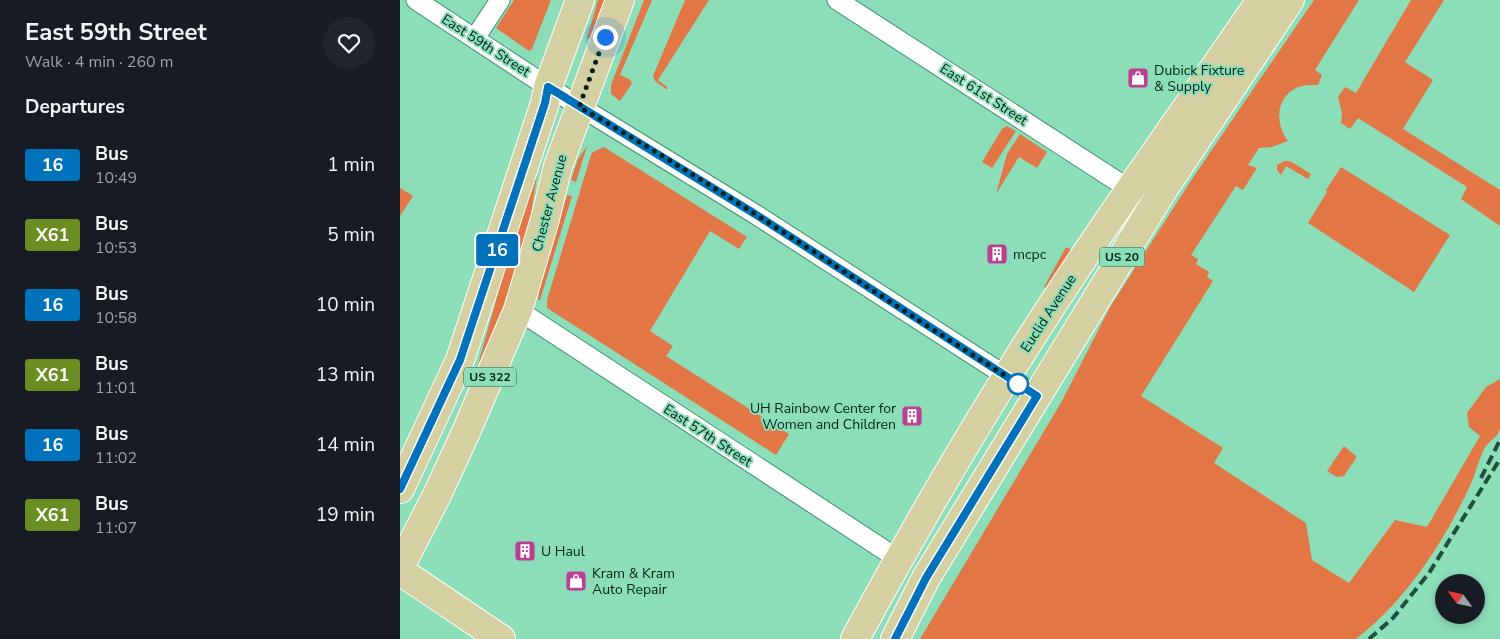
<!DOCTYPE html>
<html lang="en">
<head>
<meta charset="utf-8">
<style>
  :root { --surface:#171b24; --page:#20242c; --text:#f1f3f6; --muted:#9ea1a6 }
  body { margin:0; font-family:"Nunito Sans",sans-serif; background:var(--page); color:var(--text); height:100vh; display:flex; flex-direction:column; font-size:19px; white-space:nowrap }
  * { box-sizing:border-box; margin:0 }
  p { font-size:16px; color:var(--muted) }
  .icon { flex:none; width:28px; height:28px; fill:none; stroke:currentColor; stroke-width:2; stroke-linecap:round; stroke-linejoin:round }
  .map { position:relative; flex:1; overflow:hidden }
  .details { display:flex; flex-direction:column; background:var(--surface); width:400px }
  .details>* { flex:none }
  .badge { padding:0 10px; border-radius:4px; font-size:18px; line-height:32px }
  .needle { width:32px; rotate:303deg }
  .buttons { position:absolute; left:1035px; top:574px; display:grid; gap:10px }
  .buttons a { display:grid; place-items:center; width:50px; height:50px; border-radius:50%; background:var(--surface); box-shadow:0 2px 8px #0003; font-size:25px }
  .you { position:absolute; width:25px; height:25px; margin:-12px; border:4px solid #fff; border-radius:50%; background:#1a73e8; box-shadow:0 0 0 8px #1a73e833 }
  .map>.badge { position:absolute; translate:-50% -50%; box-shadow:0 0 0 2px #fff }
  h2 { padding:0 25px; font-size:19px; line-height:45px }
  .round { display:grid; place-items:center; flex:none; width:52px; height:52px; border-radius:26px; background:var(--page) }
  .overview { display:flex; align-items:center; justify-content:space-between; height:85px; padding:0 25px }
  h1 { font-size:24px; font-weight:700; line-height:38px }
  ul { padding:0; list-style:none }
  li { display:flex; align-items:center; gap:15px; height:70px; padding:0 25px }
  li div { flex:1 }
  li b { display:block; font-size:19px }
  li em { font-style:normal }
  li .badge { min-width:55px; font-weight:700; text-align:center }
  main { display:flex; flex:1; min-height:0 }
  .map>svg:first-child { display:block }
  .green { fill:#e27645 }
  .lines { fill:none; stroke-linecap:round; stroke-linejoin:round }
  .street-casing { stroke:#3d906e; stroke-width:21 }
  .primary-casing { stroke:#fff; stroke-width:30 }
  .street { stroke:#fff; stroke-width:19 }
  .primary { stroke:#d4d0a1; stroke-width:28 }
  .rail { stroke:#214f3d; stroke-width:4; stroke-dasharray:10 5; stroke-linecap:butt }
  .line-casing { stroke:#fff; stroke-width:11 }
  .line { stroke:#0072bc; stroke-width:8 }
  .walk { stroke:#002216; stroke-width:5; stroke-dasharray:0 9 }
  .stop-dot { fill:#fff; stroke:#0072bc; stroke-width:2.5 }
  .labels { text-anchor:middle; stroke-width:4; stroke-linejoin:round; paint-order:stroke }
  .shield { fill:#8cdeb9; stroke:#2a5a47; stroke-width:1 }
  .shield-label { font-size:12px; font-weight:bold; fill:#002216 }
  .street-label { font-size:14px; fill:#002216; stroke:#8cdeb9 }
  .poi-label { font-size:14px; fill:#002216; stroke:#8cdeb9; text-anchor:start }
</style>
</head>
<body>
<main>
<section class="details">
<div class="overview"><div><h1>East 59th Street</h1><p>Walk · 4 min · 260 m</p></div><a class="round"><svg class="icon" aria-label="heart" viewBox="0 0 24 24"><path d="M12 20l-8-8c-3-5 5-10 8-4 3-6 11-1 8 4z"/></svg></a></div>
<h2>Departures</h2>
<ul>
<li><span class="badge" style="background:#0072bc;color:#fff">16</span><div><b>Bus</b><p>10:49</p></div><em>1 min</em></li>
<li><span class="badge" style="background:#6b8e23;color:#fff">X61</span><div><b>Bus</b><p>10:53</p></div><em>5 min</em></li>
<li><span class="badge" style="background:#0072bc;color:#fff">16</span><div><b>Bus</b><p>10:58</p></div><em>10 min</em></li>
<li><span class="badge" style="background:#6b8e23;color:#fff">X61</span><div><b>Bus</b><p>11:01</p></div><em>13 min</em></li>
<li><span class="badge" style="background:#0072bc;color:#fff">16</span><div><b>Bus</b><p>11:02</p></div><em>14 min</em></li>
<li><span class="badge" style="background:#6b8e23;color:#fff">X61</span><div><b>Bus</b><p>11:07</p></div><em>19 min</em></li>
</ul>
</section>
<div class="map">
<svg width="1100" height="639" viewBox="0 0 1100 639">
  <rect width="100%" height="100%" fill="#8cdeb9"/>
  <path class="green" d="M114,0H151L132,49L129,51L96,28Z
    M198,0H205L190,39L187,38Z
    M244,0H252L220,75L229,79L232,82L231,85L220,101L211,94V85Z
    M285,0H309L258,80L267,87L268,89H266L255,81L253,76Z
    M914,0H959L915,70L922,75L918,85C911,85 904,85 898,87C875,97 875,124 888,141L872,147L859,148L848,165L857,168L843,190L836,186L791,255L798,259L796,264L809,272L807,277L813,281L741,396L823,448L814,463L906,523L912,560L949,583L995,520L1027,527L1080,436L1069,427L1067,413L1086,387L1100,379C1100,392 1100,417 1100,429C1097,439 1088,441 1084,449C1078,461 1075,476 1069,488C1042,545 1006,600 956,639H520L662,401L710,307L792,179Z
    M1011,0H1044L1005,62L1033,80L1003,129L1100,190V226L1061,199L1067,187L958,118L950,129L941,123L942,113L938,97L945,87L956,93Z
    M607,126L616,131L592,168L582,162L602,129Z
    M620,134L647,152L637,168L619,157L596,194L607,154Z
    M187,146L176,182L171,180L178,159Z
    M204,147L347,237L339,249L310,231L250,331L273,346L266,356L389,434L376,455L147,308V300L191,155L193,152Z
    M885,161H890L911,174L908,179L886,166L881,175L877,170V165Z
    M941,167L1050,235L1014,292L908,223L927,192L926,190Z
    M138,168L129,229L107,298L80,369L77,368L113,240Z
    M0,188L13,196L0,216Z
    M167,195L172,196L140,300H138L140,281Z
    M666,247L672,250L648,289L644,287Z
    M944,446L956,456V458L944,476L937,477L927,471Z"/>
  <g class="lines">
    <g class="street-casing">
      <path id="street" d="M16,0L148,87L355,214L637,396
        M437,0L729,189
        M75,38L100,0
        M118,310L498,559"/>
    </g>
    <g class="primary-casing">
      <path id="primary" d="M0,489L60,360L145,103L148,87L180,0
        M0,567L37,495L66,432L118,310L145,219L158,166L220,0
        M0,571L101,639
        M455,639C508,541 564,444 624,349C699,230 782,116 861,0
        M495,639L526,578L763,190L890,0"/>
    </g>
    <use href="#street" class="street"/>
    <use href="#primary" class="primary"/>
    <path class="rail" d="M1081,478L1100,440
      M969,639L993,618L1029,573L1100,459"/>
  </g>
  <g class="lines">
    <g class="line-casing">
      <path id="line" d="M0,489L60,360L145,103L148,87L355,214L637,396L526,578L495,639"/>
    </g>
    <use href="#line" class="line"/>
    <path class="walk" d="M205,37L179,107C331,193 474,294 622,386L618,384"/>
  </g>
  <defs>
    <g id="shop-square" transform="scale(1.125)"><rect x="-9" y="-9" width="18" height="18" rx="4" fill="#ba3f90" stroke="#8cdeb9"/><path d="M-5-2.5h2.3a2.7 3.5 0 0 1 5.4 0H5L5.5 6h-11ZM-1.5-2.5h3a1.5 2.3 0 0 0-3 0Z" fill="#fff"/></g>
    <g id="building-square" transform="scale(1.125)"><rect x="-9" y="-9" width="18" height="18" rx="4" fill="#ba3f90" stroke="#8cdeb9"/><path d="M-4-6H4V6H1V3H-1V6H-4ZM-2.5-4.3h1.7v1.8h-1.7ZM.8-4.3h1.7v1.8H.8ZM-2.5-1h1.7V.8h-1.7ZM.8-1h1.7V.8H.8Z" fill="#fff"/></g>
  </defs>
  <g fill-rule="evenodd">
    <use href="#shop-square" x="738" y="78"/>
    <use href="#building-square" x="597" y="254"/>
    <use href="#building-square" x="512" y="416"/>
    <use href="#building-square" x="125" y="551"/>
    <use href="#shop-square" x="176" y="581"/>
  </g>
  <circle class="stop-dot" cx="618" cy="384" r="10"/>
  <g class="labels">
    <g class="shield">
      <rect x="699.5" y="247.5" width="45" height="19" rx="4"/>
      <rect x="64" y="367.5" width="52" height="19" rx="4"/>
    </g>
    <g class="shield-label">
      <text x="722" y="261">US 20</text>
      <text x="90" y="381">US 322</text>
    </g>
    <g class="street-label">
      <text transform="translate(86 45) rotate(33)" y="5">East 59th Street</text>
      <text transform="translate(584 94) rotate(33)" y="5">East 61st Street</text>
      <text transform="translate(149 203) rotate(-75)" y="5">Chester Avenue</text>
      <text transform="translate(648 313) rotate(-57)" y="5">Euclid Avenue</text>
      <text transform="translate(308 435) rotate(33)" y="5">East 57th Street</text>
    </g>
    <g class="poi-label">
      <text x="754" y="75">Dubick Fixture<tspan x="754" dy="16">&amp; Supply</tspan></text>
      <text x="613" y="259">mcpc</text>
      <text x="496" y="413" text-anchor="end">UH Rainbow Center for<tspan x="496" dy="16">Women and Children</tspan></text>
      <text x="141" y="556">U Haul</text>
      <text x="192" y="578">Kram &amp; Kram<tspan x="192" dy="16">Auto Repair</tspan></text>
    </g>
  </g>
</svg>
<div class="buttons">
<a><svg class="needle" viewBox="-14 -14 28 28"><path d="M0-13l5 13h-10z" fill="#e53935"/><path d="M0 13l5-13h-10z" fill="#9ea1a6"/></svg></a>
</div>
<div class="you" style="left:205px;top:37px"></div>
<b class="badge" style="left:97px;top:250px;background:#0072bc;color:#fff">16</b>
</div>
</main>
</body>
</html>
